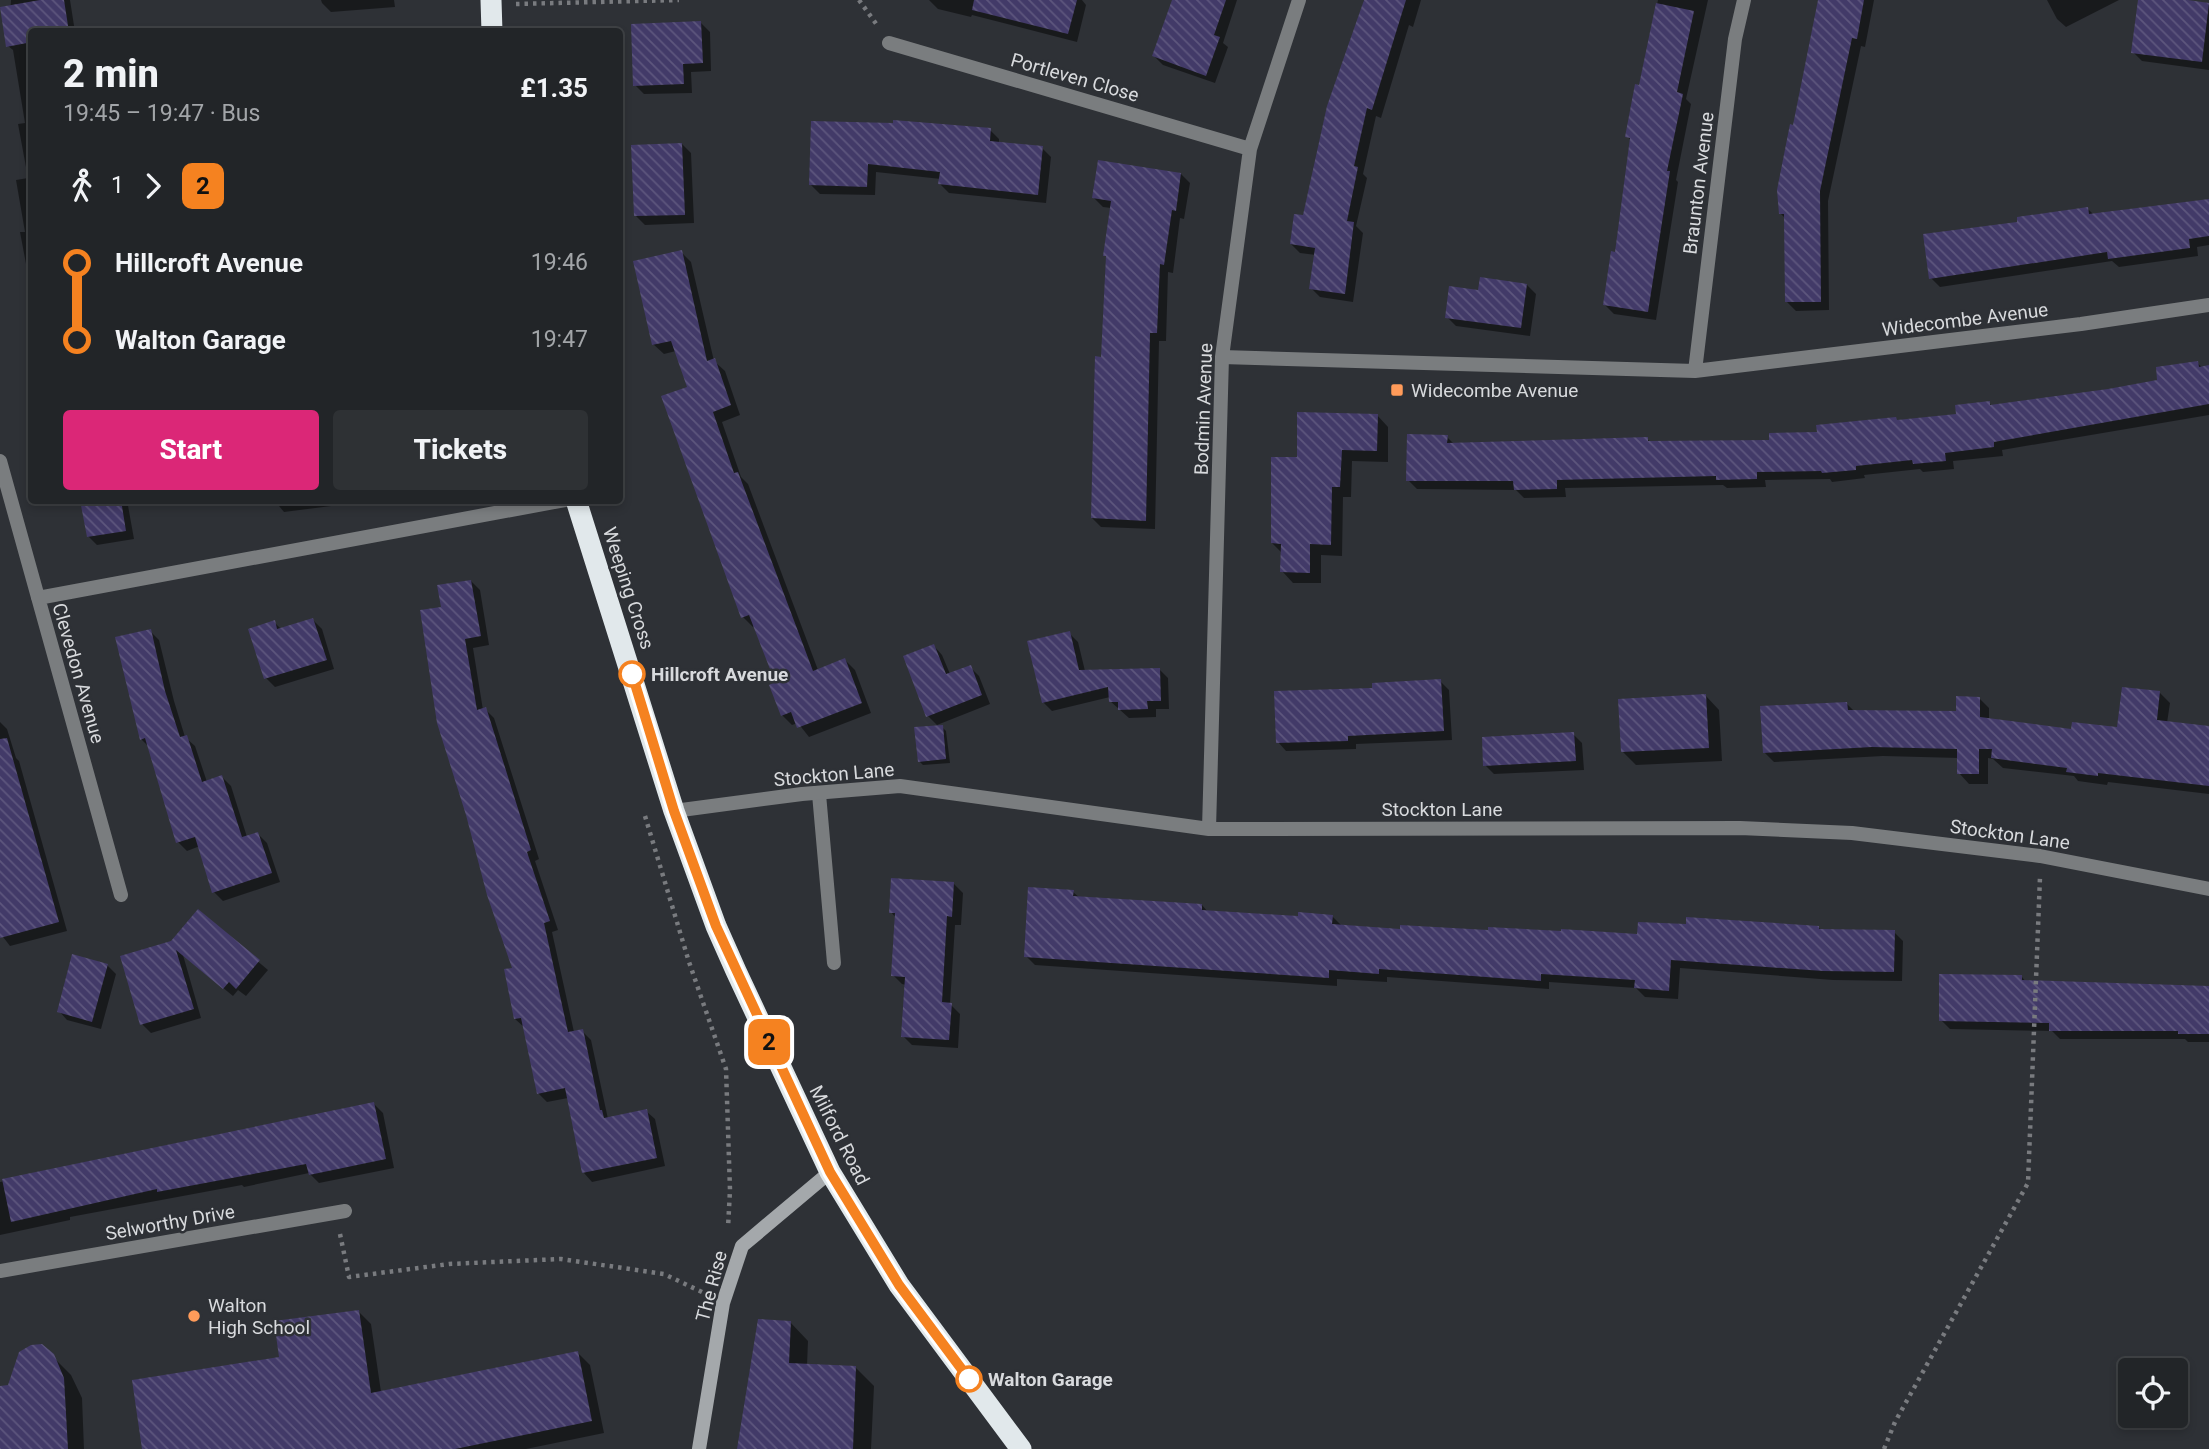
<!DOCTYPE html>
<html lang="en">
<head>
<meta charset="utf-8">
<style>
  :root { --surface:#222528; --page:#2e3134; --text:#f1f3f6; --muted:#a2a5a8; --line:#3f4245; --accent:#db2777 }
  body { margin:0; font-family:Roboto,sans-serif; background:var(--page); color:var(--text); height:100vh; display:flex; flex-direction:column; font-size:26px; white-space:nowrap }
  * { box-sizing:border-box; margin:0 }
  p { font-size:23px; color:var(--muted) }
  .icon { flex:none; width:38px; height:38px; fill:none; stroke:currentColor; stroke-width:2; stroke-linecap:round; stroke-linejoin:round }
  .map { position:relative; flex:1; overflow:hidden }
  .panel { position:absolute; left:28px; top:28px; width:595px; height:476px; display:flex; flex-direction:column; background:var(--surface); border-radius:7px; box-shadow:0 4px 10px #0003,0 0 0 2px var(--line) }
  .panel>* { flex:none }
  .badge { padding:0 14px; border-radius:10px; font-size:24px; line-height:46px }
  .tools { position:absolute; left:2118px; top:1358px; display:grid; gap:14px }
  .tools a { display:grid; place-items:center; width:70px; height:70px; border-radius:7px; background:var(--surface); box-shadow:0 4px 10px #0003,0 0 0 2px var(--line); font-size:35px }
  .map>.badge { position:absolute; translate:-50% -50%; box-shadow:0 0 0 4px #fff }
  .legs { display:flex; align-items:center; gap:10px; height:77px; padding:0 35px; font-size:23px }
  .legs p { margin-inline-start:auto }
  .head { display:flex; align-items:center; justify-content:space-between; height:119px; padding:0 35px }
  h1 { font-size:38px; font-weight:800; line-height:52px }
  .primary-button { display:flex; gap:14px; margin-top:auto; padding:14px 35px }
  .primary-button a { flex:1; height:80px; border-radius:7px; background:var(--accent); color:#fff; font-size:28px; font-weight:800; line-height:80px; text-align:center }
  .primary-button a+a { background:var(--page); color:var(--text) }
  ul { padding:0 35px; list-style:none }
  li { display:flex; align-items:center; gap:24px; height:77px; font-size:26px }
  li i { display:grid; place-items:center; width:10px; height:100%; margin:0 9px; background:currentColor }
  li i::after { content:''; width:18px; height:18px; margin:-9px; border:5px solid; border-radius:50%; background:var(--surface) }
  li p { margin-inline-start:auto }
  li:first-child i { background:linear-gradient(#0000 50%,currentColor 0) }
  li:last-child i { background:linear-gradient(currentColor 50%,#0000 0) }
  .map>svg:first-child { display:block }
  .shadow { fill:#0007 }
  .building { fill:url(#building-back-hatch) }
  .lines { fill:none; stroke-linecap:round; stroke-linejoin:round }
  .path { stroke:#797b7f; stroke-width:4.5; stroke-dasharray:3.5 5; stroke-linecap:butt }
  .lane { stroke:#7a7d7f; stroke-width:14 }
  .street { stroke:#7a7d7f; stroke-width:14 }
  .secondary { stroke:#a4a8ab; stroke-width:14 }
  .highway { stroke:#e1e8eb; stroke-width:21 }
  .line-1-casing { stroke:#fff; stroke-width:16 }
  .line-1 { stroke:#f58220; stroke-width:10 }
  .poi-dot { fill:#ff9b5a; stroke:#2e3136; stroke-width:2.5 }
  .stop-1-dot { fill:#fff; stroke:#f58220; stroke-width:3.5 }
  .labels { text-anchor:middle; stroke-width:5; stroke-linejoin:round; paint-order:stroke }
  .street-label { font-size:19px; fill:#d8dadd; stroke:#2e3136 }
  .poi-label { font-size:19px; fill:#d8dadd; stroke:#2e3136; text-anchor:start }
  .stop-label { font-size:19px; font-weight:bold; fill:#d8dadd; stroke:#2e3136; text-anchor:start }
</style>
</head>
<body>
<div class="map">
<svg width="2209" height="1449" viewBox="0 0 2209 1449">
  <defs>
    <pattern id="building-back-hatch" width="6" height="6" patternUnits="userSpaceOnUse" patternTransform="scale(1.75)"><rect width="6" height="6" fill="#423a68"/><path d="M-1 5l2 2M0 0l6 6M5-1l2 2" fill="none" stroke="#5d567d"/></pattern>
  </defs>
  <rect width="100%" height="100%" fill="#2e3136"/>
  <path class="shadow" d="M11,0H70L75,32H32V296L20,232H25L16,180L28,178L18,124L25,123L13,50L8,46Z
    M321,0H394L395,7L331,12L322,3Z
    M929,0H1082L1086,5L1077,42L972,15L971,17L938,9Z
    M1174,0H1237L1223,43L1228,47L1215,83L1163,65L1154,56Z
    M1364,0H1421L1413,27L1409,25L1381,118L1376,116L1363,174L1367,178L1356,226L1363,233L1353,302L1320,297L1311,288L1316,255L1300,253L1291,244L1304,217Z
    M1658,0H1708L1686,99L1691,104L1676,180L1678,182L1656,320L1614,314L1605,305L1616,254L1631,141L1627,136L1640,87Z
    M1820,0H1874L1865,47L1861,46L1828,201L1829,310L1796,311L1787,302L1786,219L1780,213Z
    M2047,0H2119L2066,27L2057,19Z
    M2140,0H2175L2209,5V70L2142,61L2133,52Z
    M701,23L710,32L711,71L691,72L692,93L644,94L635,85Z
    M813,123L990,130L999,139V144L1042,148L1051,157L1046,203L949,193L940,184L941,179L876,172L875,195L820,194L811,185Z
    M682,144L691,153L694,223L645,225L636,216Z
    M1181,174L1190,183L1184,219L1180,218L1173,273L1168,272L1166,341H1159L1155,529L1101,527L1092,518L1103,359L1108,258L1105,255L1111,208L1103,207L1094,198Z
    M2209,200V245L2197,247L2198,256L2119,267L2112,261L1940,287L1931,278L2019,223L2088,209L2094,215Z
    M681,252L691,262L714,361L725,371L740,415L722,422L741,477L748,484L818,670L845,660L855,670L871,713L809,737L798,723L792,725L782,715L777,683L755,626L753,627L743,617L689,389L676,351L664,354L653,344Z
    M1527,285L1536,294L1530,336L1456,326L1447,317L1480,292Z
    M2197,363L2203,368L2209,367V415L2002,450L2003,456L1953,461L1954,469L1923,472L1920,469L1864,475L1865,478L1832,482L1830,479L1765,480L1766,487L1727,488L1723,485L1565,488L1566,497L1524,498L1516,490L1417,489L1408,480L1447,437L1454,444L1647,439L1652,443L1771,442L1898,422L1958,416L1989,403L1993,407L2108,391L2159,381Z
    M1377,415L1388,427V462L1352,461L1351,497H1343L1342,556L1321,555V583H1293L1282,571V553L1272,543L1298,459Z
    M82,500H127L134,539L97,545L88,536Z
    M274,500H338L339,505L284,512Z
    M471,581L480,590L489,645L473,648L483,710L485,709L494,718L539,859L535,861L558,930L552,932L574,1032L582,1031L591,1040L608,1119L646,1111L655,1119L665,1166L592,1182L584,1173L568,1098L547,1102L538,1093L525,1028L515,1019L514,969L443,608Z
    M313,620L322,629L334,669L275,687L266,678L250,630L274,622L282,630Z
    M150,631L159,640L174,701L185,737L195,746L207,782L222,777L231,786L247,837L258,834L267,843L280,882L223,901L214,892L200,846L187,851L178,842L149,747L141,739Z
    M1069,633L1078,642L1085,671L1159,669L1168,678L1169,709H1156V717L1129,718L1110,701V697L1052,711L1043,702Z
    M934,646L942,655L950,674L970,667L979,676L990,704L937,725L928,716Z
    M1440,681L1449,690L1452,740L1356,744V749L1286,751L1278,742L1374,690Z
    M2160,693L2170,703L2167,723L2209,754V794L2108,782L2107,785L2078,781L2074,776L2003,768L1993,759L1988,758V784H1969L1959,773V758L1883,756L1774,762L1764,752L1846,703L1854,711L1958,713L1979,698L1989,708V720L2073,731L2119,729Z
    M1706,696L1719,710L1722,761L1636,765L1622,751Z
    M0,722L7,729L16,758L19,761L67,931L10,946L0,933Z
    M942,727L946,731L950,763L923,765L919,761Z
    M1573,734L1582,743L1584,770L1494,774L1485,765Z
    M954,884L963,893L961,925H955L950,1004L960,1014L958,1048L912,1045L903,1036L906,985L902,984L893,975L896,918L891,912Z
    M1073,892L1080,898L1202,905L1208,912L1299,918L1332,916L1341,925L1402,931L1639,936L1818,927L1822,931L1894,932L1903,941L1902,981L1833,980L1680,968L1678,999L1645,997L1636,988L1549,982V989L1387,977V982L1337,979V986L1035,965L1026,956Z
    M198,911L268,970L246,996L238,990L233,996L183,955L201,1018L151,1033L142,1024L172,942Z
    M107,965L116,974L101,1029L67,1020L59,1011Z
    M2022,977L2026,982L2209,987V1042H2188L2185,1039H2060L2052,1031L1950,1029L1941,1020Z
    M374,1104L383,1113L394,1168L319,1183L309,1173L244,1187L242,1185L70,1217V1220L0,1235V1182Z
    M359,1312L371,1324L381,1392L577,1352L590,1365L604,1433L526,1449H143L281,1358Z
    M790,1322L808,1341L807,1366L856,1368L874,1386L871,1449H739Z
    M52,1356L71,1375L82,1398L84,1449H0V1388L9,1387Z"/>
  <path class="building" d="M40,0H64L69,32H32V42L6,47L0,7Z
    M974,0H1077L1068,34L972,10Z
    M1172,0H1226L1214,35L1220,37L1206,76L1152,56Z
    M1364,0H1406L1372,110L1367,108L1354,166L1358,167L1347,221L1354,222L1345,294L1309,289L1315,248L1290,244L1294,214L1303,215L1327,106Z
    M1818,0H1864L1857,39L1852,38L1820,191L1821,302H1785L1784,214H1779L1777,190L1790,124L1793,125Z
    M2138,0H2188L2209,3L2202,62L2131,53Z
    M1656,3L1694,11L1677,92L1683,94L1667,171H1670L1648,312L1603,305L1611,251L1615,252L1630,138L1625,137L1635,84L1639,85Z
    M701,21L703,63L683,64L684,84L633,86L631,24Z
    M893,120L991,128L990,141L1043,146L1038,195L938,184L940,172L868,164L867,187L809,185L811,121L893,123Z
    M682,143L685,215L634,216L631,145Z
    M1098,160L1181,173L1176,211L1172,210L1164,265L1160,264L1157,333H1150L1146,521L1091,518L1095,356L1101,357L1106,256H1103L1111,201L1092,198Z
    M2209,199V236L2189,239L2190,248L2108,259L2107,252L1929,279L1923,234L2017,222V217L2088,207L2089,214Z
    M682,250L707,361L715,358L731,405L713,412L734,473L738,472L813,671L845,658L862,703L797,728L791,712L781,716L769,685L775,682L749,615L741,618L661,396L687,387L671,341L652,345L633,261Z
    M1480,277L1527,284L1521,328L1445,318L1449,286L1478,290Z
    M2198,361L2199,367L2209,365V404L1994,442V447L1945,453L1946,461L1913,464L1912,460L1856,466V470L1822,473L1821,471L1757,472V479L1716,480V476L1557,480V489L1514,490L1513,481H1406L1407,434L1448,435L1447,443L1648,437V441L1769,440V433L1817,432L1816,425L1896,417L1897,420L1956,414L1955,405L1990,401V405L2108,389L2157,380L2156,367Z
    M1297,412L1378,414L1377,451L1342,450L1340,487H1332L1331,545L1310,544V573L1280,572L1281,544L1271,543V457H1297Z
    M80,500H121L126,531L87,537Z
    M471,580L481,636L465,639L477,710L486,707L531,850L527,852L550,921L544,923L568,1032L583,1029L600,1110H602L604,1118L647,1109L657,1158L582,1173L565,1088L537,1094L521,1018L514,1019L504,969L512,968L487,895L466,815L437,723L420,610L441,607L437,585Z
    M313,618L327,660L264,679L248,629L275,620L277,629Z
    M151,629L165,691L180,737L187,735L202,782L222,775L242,837L258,832L272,873L212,893L195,837L176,843L145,738L140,740L115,637Z
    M1070,631L1079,670L1160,668L1161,701H1147L1148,709L1118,710V702H1109L1108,687L1042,703L1027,641Z
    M934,644L946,674L971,665L982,695L926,717L903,656Z
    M1441,679L1444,731L1348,736V741L1276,743L1274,691L1372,688V683Z
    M2122,687L2160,691L2157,720L2209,726V786L2098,773V776L2066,772L2067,768L1991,758L1992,749H1979V774H1957V749L1872,747L1763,753L1760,706L1847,702L1848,710L1956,711V696L1980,697V717L2071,729L2072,722L2117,727Z
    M1706,694L1709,748L1621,752L1618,699Z
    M943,725L946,759L918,762L914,727Z
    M1574,732L1576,761L1483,766L1482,737Z
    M7,738L59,922L0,938V739Z
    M891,878L954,882L952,917L947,916L942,1002L952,1003L949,1040L901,1037L905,977L891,976L895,913H889Z
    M1028,887L1074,890L1073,896L1202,904V910L1298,916V912L1333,915L1332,924L1400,929V925L1488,930V927L1561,931V929L1637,934L1638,922L1686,924V917L1819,926V929L1895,930L1894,972L1823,971L1671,960L1669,991L1634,988L1635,980L1541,974V981L1379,969V974L1329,970V978L1024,957Z
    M198,909L260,960L236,989L229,982L223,989L176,950L194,1009L140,1025L120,956L171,941Z
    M72,954L108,964L92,1022L57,1012Z
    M1939,974L2022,975V980L2209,986V1034H2178V1031H2049V1023L1939,1021Z
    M374,1102L386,1159L309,1175L306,1164L157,1192V1189L11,1222L2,1179Z
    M359,1310L371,1393L578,1351L592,1421L455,1449H142L132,1380L279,1357L274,1321Z
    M758,1319L791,1321L789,1363L856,1366L853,1449H737Z
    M42,1344L54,1354L64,1378L68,1449H0V1386L8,1385L19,1352L31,1345Z"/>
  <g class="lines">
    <path class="path" d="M859,0L877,25
      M516,4L679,0
      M645,816L689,962L726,1069L730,1190L728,1228
      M340,1234L349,1277L449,1264L561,1259L664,1274L704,1293
      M1884,1449L1895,1422L2028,1183L2040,877"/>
    <path class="lane" d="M819,794L834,963"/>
    <path class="street" d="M889,43L1250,149
      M1222,357L1695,371L2081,324L2209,305
      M1695,371L1735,39L1744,0
      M0,461L121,895
      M38,598L565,500
      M674,811L802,794L900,786L1209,829L1740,828L1852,833L2040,856L2209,889
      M1209,829L1222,357L1250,149L1299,0
      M0,1271L345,1211"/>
    <path class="secondary" d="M699,1449L723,1303L742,1246L830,1172"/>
    <path class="highway" d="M491,0L492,32
      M576,500L674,811L716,926L736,971L830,1172L899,1285L1021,1449"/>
  </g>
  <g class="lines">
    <g class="line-1-casing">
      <path id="line-1" d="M632,674L674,811L716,926L830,1172L899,1285L969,1379"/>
    </g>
    <use href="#line-1" class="line-1"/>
  </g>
  <g class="poi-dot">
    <rect x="1390" y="383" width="14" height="14" rx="3.5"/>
    <circle cx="194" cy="1316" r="7"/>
  </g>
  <g class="stop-1-dot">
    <circle cx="632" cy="674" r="12"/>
    <circle cx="969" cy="1379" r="12"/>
  </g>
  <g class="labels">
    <g class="street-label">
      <text transform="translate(1075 77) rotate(16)" y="7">Portleven Close</text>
      <text transform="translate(1698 183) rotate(-83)" y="7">Braunton Avenue</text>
      <text transform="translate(1965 319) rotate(-7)" y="7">Widecombe Avenue</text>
      <text transform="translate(1203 409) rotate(-88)" y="7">Bodmin Avenue</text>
      <text transform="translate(629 588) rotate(72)" y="7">Weeping Cross</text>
      <text transform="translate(79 673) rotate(74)" y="7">Clevedon Avenue</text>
      <text transform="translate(834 774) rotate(-5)" y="7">Stockton Lane</text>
      <text x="1442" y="816">Stockton Lane</text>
      <text transform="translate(2010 834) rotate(8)" y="7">Stockton Lane</text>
      <text transform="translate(840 1135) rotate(63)" y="7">Milford Road</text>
      <text transform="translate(170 1222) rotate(-10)" y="7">Selworthy Drive</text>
      <text transform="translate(711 1286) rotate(-75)" y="7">The Rise</text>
    </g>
    <g class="poi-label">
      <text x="1411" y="397">Widecombe Avenue</text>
      <text x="208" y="1312">Walton<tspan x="208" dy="22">High School</tspan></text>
    </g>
    <g class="stop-label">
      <text x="651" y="681">Hillcroft Avenue</text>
      <text x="988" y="1386">Walton Garage</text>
    </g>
  </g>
</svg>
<div class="tools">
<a><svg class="icon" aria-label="locate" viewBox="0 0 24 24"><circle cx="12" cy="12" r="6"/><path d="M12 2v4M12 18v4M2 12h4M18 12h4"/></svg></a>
</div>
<b class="badge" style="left:769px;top:1042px;background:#f58220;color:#111">2</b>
<section class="panel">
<div class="head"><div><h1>2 min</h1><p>19:45 – 19:47 · Bus</p></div><b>£1.35</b></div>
<div class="legs"><svg class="icon" aria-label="walk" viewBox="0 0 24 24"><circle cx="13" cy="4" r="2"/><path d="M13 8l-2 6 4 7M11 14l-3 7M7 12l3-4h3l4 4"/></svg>1<svg class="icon" aria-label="forward" viewBox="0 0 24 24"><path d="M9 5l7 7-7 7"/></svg><b class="badge" style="background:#f58220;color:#111">2</b></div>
<ul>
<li><i style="color:#f58220"></i><b>Hillcroft Avenue</b><p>19:46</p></li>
<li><i style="color:#f58220"></i><b>Walton Garage</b><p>19:47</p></li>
</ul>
<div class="primary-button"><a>Start</a><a>Tickets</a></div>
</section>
</div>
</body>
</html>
